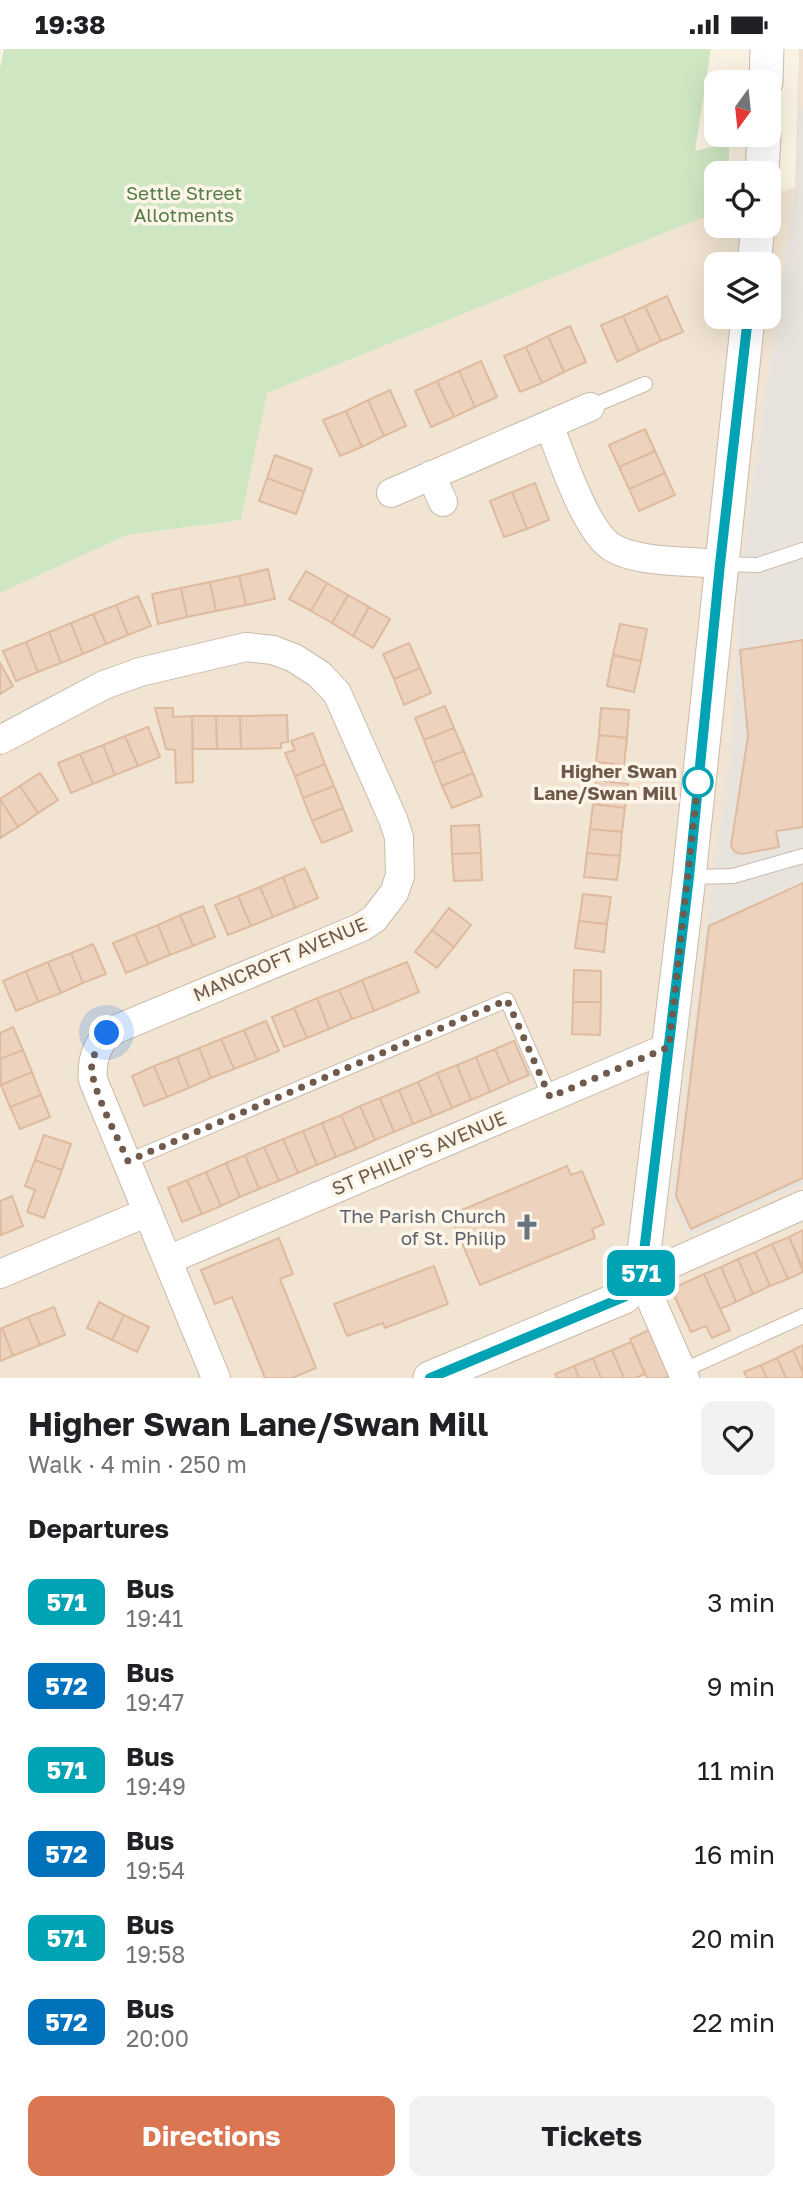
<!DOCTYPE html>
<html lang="en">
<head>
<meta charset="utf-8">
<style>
  :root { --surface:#fff; --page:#f2f2f2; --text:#202124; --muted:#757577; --accent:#da7752 }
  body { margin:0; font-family:"Golos Text",sans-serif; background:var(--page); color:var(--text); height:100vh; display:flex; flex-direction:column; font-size:26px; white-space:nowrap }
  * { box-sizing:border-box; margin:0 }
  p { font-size:23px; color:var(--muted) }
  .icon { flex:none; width:38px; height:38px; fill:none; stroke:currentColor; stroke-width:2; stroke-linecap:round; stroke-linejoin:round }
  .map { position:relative; height:1329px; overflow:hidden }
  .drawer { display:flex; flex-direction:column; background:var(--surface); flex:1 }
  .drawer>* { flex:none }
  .badge { padding:0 14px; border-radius:10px; font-size:24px; line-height:46px }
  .needle { width:46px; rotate:195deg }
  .fabs { position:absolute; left:704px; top:21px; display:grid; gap:14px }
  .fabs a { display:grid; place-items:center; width:77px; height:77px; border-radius:14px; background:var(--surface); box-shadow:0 7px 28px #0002; font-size:35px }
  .you { position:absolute; width:35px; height:35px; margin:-18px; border:5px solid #fff; border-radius:50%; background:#1a73e8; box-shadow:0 0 0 10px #1a73e833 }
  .map>.badge { position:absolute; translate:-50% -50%; box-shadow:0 0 0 4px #fff }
  h2 { padding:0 28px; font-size:26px; line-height:63px }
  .round { display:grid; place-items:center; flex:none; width:74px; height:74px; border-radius:14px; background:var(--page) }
  .headline { display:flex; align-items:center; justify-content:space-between; height:119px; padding:0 28px }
  h1 { font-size:33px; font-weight:700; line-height:52px }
  .cta { display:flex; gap:14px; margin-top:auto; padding:14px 28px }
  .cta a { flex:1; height:80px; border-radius:14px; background:var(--accent); color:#fff; font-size:28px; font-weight:700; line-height:80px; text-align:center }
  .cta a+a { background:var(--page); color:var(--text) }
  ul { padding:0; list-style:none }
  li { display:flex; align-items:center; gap:21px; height:84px; padding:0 28px }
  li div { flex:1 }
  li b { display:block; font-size:26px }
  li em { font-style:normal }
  li .badge { min-width:77px; font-weight:700; text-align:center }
  .status { display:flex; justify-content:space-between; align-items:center; height:49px; padding:0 35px; background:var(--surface); direction:ltr }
  .status svg { height:19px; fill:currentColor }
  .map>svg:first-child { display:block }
  .residential { fill:#f1e4d2; fill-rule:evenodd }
  .industrial { fill:#e9e3dd }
  .green { fill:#cfe6c3 }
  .building { fill:#edd2bd; stroke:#deba9e; stroke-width:2 }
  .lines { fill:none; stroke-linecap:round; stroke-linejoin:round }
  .service-casing { stroke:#c9baaa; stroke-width:16 }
  .minor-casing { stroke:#c9baaa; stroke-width:30 }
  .tertiary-casing { stroke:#c9baaa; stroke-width:35 }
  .service { stroke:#fff; stroke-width:14 }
  .minor { stroke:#fff; stroke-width:28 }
  .tertiary { stroke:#fff; stroke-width:33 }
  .line-casing { stroke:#fff; stroke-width:16 }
  .line { stroke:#00a3b4; stroke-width:10 }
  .walk { stroke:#6f5a4b; stroke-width:7; stroke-dasharray:0 12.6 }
  .stop-dot { fill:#fff; stroke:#00a3b4; stroke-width:3.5 }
  .labels { text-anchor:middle; stroke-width:7; stroke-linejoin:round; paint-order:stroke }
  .park-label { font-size:19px; fill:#547a47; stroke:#fdf6e8 }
  .stop-label { font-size:19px; font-weight:bold; fill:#6f5a4b; stroke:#fdf6e8; text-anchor:end }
  .street-label { font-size:19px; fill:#6f5a4b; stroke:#fdf6e8 }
  .worship-label { font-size:19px; fill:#5b616d; stroke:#fdf6e8; text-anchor:end }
</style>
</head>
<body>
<div class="status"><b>19:38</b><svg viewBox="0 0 49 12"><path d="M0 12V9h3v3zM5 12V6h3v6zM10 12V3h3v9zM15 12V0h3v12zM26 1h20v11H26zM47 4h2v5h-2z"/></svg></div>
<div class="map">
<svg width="803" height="1329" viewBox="0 0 803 1329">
  <rect width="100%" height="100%" fill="#faf2e2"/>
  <path class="residential" d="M799,0H803V59L797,60Z
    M795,139L739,526L733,689L689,1187L803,1136V1329H0V544L127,486L241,471L267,344L716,163V177H768V146ZM716,215H768V268H716Z"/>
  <path class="industrial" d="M803,59V1136L689,1187L671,1152L706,876L733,689L739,526L795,139L797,60Z"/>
  <path class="green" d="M4,0H711L695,102L729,94V124H716V163L267,344L241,471L127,486L0,544V19Z"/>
  <path class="building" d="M667,247L683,283L661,292L645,257Z
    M645,257L661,292L639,302L623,267Z
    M623,267L639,302L617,313L601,276Z
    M570,277L586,313L564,323L548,287Z
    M548,287L564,323L542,334L526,298Z
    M526,298L542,334L520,343L504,307Z
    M481,312L497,348L475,358L459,322Z
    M459,322L475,358L454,368L437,332Z
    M437,332L454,368L431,378L415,342Z
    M390,341L406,377L384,387L368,351Z
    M368,351L384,387L362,398L346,362Z
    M346,362L362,398L340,407L323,371Z
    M645,380L655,402L619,418L609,396Z
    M655,402L665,424L629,440L619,418Z
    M275,406L312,420L304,443L267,429Z
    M665,424L675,446L639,462L629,440Z
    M267,429L304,443L296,465L259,452Z
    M535,434L549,471L527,480L512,443Z
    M512,443L527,480L504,488L490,452Z
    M268,520L275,550L246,556L239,527Z
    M306,522L327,534L311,562L289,550Z
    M239,527L246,556L216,562L210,533Z
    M210,533L216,562L187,568L181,539Z
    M327,534L348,546L332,574L311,562Z
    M181,539L187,568L158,575L152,545Z
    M348,546L369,558L353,587L332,574Z
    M138,547L151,577L128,586L116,556Z
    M116,556L128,586L106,595L93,565Z
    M369,558L390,570L373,599L353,587Z
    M93,565L106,595L83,605L71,574Z
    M71,574L83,605L61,614L49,583Z
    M620,575L647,580L641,612L613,606Z
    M49,583L61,614L38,623L26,593Z
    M803,591V778L776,782L779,798L742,805L735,803L731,797L748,687L740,601Z
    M26,593L38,623L16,632L3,602Z
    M409,594L420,619L394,630L383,605Z
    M613,606L641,612L634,643L607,637Z
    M0,614L13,637L0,645Z
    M420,619L431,644L404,656L394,630Z
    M445,657L454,679L424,691L415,669Z
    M155,659H173V668L192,667L193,733L176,734L175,701L166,700Z
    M601,659L629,661L627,689L599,686Z
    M287,666L288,693L281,694V699L241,700L240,667Z
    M192,667H216L217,700H193Z
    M216,667H240L241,700H217Z
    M148,678L160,708L138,717L125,687Z
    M454,679L464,702L433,714L424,691Z
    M313,684L325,715L295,727L285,704L295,701L291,692Z
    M599,686L627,689L624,716L596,713Z
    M125,687L138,717L115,726L103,696Z
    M103,696L115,726L93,735L80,705Z
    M464,702L473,724L442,737L433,714Z
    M80,705L93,735L71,744L58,714Z
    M325,715L334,737L303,749L295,727Z
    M40,724L58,751L38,764L20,737Z
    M473,724L482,747L452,759L442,737Z
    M596,731L628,735L625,759L593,755Z
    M20,737L38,764L18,778L0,750Z
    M334,737L343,759L312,772L303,749Z
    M0,750L18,778L0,789Z
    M593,755L625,759L622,783L590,780Z
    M343,759L352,782L322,794L312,772Z
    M479,776L481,804L452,805L451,777Z
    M590,780L622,783L620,807L587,804Z
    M481,804L482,831L454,832L452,805Z
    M587,804L620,807L617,831L584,828Z
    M305,819L318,849L295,859L283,828Z
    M283,828L295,859L273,868L260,838Z
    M803,834V1129L691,1180L676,1147L709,877Z
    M260,838L273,868L251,877L238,847Z
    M583,845L611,848L607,875L579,872Z
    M238,847L251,877L228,886L215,856Z
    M203,857L215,888L193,897L180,866Z
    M449,859L471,876L454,898L432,881Z
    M180,866L193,897L170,906L158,876Z
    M579,872L607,875L604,903L575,899Z
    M158,876L170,906L148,915L135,885Z
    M432,881L454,898L437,919L415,903Z
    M135,885L148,915L126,924L113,894Z
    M93,895L106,925L83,934L71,904Z
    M71,904L83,934L61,944L48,913Z
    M48,913L61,944L38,953L26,922Z
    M407,913L419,943L374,962L362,931Z
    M574,921L601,922V953H573Z
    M26,922L38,953L16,962L3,932Z
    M362,931L374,962L352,970L339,941Z
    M339,941L352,970L329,980L317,949Z
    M317,949L329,980L307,989L294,959Z
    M573,953H601L600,986L572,985Z
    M294,959L307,989L284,998L272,968Z
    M266,972L279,1002L257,1011L244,981Z
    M13,978L23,1001L0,1010V984Z
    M244,981L257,1011L234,1020L221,990Z
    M221,990L234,1020L211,1029L199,999Z
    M514,992L529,1026L510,1034L495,1000Z
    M199,999L211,1029L189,1039L177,1008Z
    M495,1000L510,1034L490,1043L476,1008Z
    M23,1001L32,1023L1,1036L0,1010Z
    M177,1008L189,1039L167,1048L154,1017Z
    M476,1008L490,1043L471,1051L457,1016Z
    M457,1016L471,1051L452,1059L437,1024Z
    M154,1017L167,1048L144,1057L132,1027Z
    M32,1023L41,1046L10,1058L1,1036Z
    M437,1024L452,1059L433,1067L418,1033Z
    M418,1033L433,1067L413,1075L399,1041Z
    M399,1041L413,1075L394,1083L380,1049Z
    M41,1046L50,1068L20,1080L10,1058Z
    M380,1049L394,1083L375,1091L360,1057Z
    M360,1057L375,1091L356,1100L341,1066Z
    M341,1066L356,1100L336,1108L322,1074Z
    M322,1074L336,1108L317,1116L303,1082Z
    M303,1082L317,1116L298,1124L283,1090Z
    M44,1086L71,1095L62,1121L35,1111Z
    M283,1090L298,1124L279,1132L264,1098Z
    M264,1098L279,1132L259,1140L245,1106Z
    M245,1106L259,1140L240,1148L226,1114Z
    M35,1111L62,1121L44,1169L27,1163L35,1141L25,1137Z
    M226,1114L240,1148L221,1157L206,1123Z
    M567,1117L571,1126L582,1122L604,1175L592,1180L595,1189L480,1236L450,1166Z
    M206,1123L221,1157L202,1165L187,1131Z
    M187,1131L202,1165L182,1173L168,1139Z
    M12,1147L23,1177L1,1186L0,1152Z
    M803,1181V1219L789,1188Z
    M789,1188L803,1223L788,1230L772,1195Z
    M279,1189L293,1225L280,1230L316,1319L292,1329H265L232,1248L215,1255L201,1221Z
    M772,1195L788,1230L770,1237L755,1203Z
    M755,1203L770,1237L753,1245L738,1210Z
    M738,1210L753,1245L736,1253L721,1218Z
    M434,1217L448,1255L385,1279L383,1274L347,1287L334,1255Z
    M721,1218L736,1253L720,1260L704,1225Z
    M704,1225L730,1281L712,1289L706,1277L691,1283L671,1240Z
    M99,1253L124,1266L112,1291L87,1279Z
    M54,1258L65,1286L40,1296L28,1268Z
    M124,1266L149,1278L137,1303L112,1291Z
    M28,1268L40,1296L13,1307L2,1279Z
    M2,1279L13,1307L0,1312V1280Z
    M649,1281L669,1327L665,1329H647L630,1290Z
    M631,1293L645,1325L635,1329H624L612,1301Z
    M803,1296V1324L793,1301Z
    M612,1301L624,1329H601L593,1309Z
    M793,1301L803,1324V1329H786L777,1309Z
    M593,1309L601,1329H579L574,1317Z
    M777,1309L786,1329H767L761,1316Z
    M761,1316L767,1329H747L744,1323Z
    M574,1317L579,1329H557L555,1325Z"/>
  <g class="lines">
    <g class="service-casing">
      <path id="service" d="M590,358L645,335
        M722,515L758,516L803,501
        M689,828L733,827L803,807
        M128,1112L507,951L550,1048
        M682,1322L803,1267"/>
    </g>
    <g class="minor-casing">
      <path id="minor" d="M549,376C562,408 585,482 613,499C639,514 690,512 720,515
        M431,426L443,453
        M391,444L590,358
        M0,691L104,636L140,623L246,598L273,601L294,609L319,625L337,644L393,770L399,788L400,827L394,844L374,870L362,878L107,984C96,1000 91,1012 93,1031L216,1329
        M168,1211L669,998
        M0,1225L148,1163
        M685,1329L641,1228L803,1156"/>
    </g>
    <g class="tertiary-casing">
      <path id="tertiary" d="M766,33L767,0
        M762,124L764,86
        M754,215L758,177
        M430,1329L624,1248L637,1235L641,1228L689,828L748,268"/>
    </g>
    <use href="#service" class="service"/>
    <use href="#minor" class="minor"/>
    <use href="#tertiary" class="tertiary"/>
  </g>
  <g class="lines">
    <g class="line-casing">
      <path id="line" d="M430,1329L624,1248L637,1236L641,1228L689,828L720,515L748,268"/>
    </g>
    <use href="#line" class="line"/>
    <path class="walk" d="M107,984C101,993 94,1003 92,1014C88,1034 119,1091 128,1112L507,951L550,1048L669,998L699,724L698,733"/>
  </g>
  <defs>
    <g id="church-bare" transform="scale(2.1)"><path d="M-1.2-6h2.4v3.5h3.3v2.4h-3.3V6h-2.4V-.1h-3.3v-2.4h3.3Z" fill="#6b7280" stroke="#fdf6e8" stroke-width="2.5" paint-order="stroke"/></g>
  </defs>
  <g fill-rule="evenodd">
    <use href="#church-bare" x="527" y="1178"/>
  </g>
  <circle class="stop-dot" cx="698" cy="733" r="14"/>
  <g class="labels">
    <g class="park-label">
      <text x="184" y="151">Settle Street<tspan x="184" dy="22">Allotments</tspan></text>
    </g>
    <g class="stop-label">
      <text x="677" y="729">Higher Swan<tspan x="677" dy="22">Lane/Swan Mill</tspan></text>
    </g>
    <g class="street-label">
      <text transform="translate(280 910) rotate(-23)" y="7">MANCROFT AVENUE</text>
      <text transform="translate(419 1104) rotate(-23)" y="7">ST PHILIP'S AVENUE</text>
    </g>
    <g class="worship-label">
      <text x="506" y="1174">The Parish Church<tspan x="506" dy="22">of St. Philip</tspan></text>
    </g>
  </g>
</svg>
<div class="fabs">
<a><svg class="needle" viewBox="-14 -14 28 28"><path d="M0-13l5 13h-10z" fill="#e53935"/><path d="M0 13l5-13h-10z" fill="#757577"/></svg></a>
<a><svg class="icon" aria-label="locate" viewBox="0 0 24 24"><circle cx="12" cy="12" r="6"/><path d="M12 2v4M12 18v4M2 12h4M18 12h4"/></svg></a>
<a><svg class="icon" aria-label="layers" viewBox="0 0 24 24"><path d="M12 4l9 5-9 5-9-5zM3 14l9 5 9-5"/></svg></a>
</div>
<div class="you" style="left:107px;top:984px"></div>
<b class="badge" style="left:641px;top:1224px;background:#00a3b4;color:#fff">571</b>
</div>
<section class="drawer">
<div class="headline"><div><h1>Higher Swan Lane/Swan Mill</h1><p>Walk · 4 min · 250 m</p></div><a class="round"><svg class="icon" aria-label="heart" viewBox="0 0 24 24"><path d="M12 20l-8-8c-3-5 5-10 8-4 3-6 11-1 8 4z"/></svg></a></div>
<h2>Departures</h2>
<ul>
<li><span class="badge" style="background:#00a3b4;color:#fff">571</span><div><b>Bus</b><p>19:41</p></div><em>3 min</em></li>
<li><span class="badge" style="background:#0072bc;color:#fff">572</span><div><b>Bus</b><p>19:47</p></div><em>9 min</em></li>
<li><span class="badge" style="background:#00a3b4;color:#fff">571</span><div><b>Bus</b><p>19:49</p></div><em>11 min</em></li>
<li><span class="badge" style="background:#0072bc;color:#fff">572</span><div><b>Bus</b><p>19:54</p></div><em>16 min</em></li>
<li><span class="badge" style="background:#00a3b4;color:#fff">571</span><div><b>Bus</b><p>19:58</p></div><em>20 min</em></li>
<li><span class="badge" style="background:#0072bc;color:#fff">572</span><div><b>Bus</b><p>20:00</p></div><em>22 min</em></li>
</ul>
<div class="cta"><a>Directions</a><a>Tickets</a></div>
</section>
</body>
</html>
